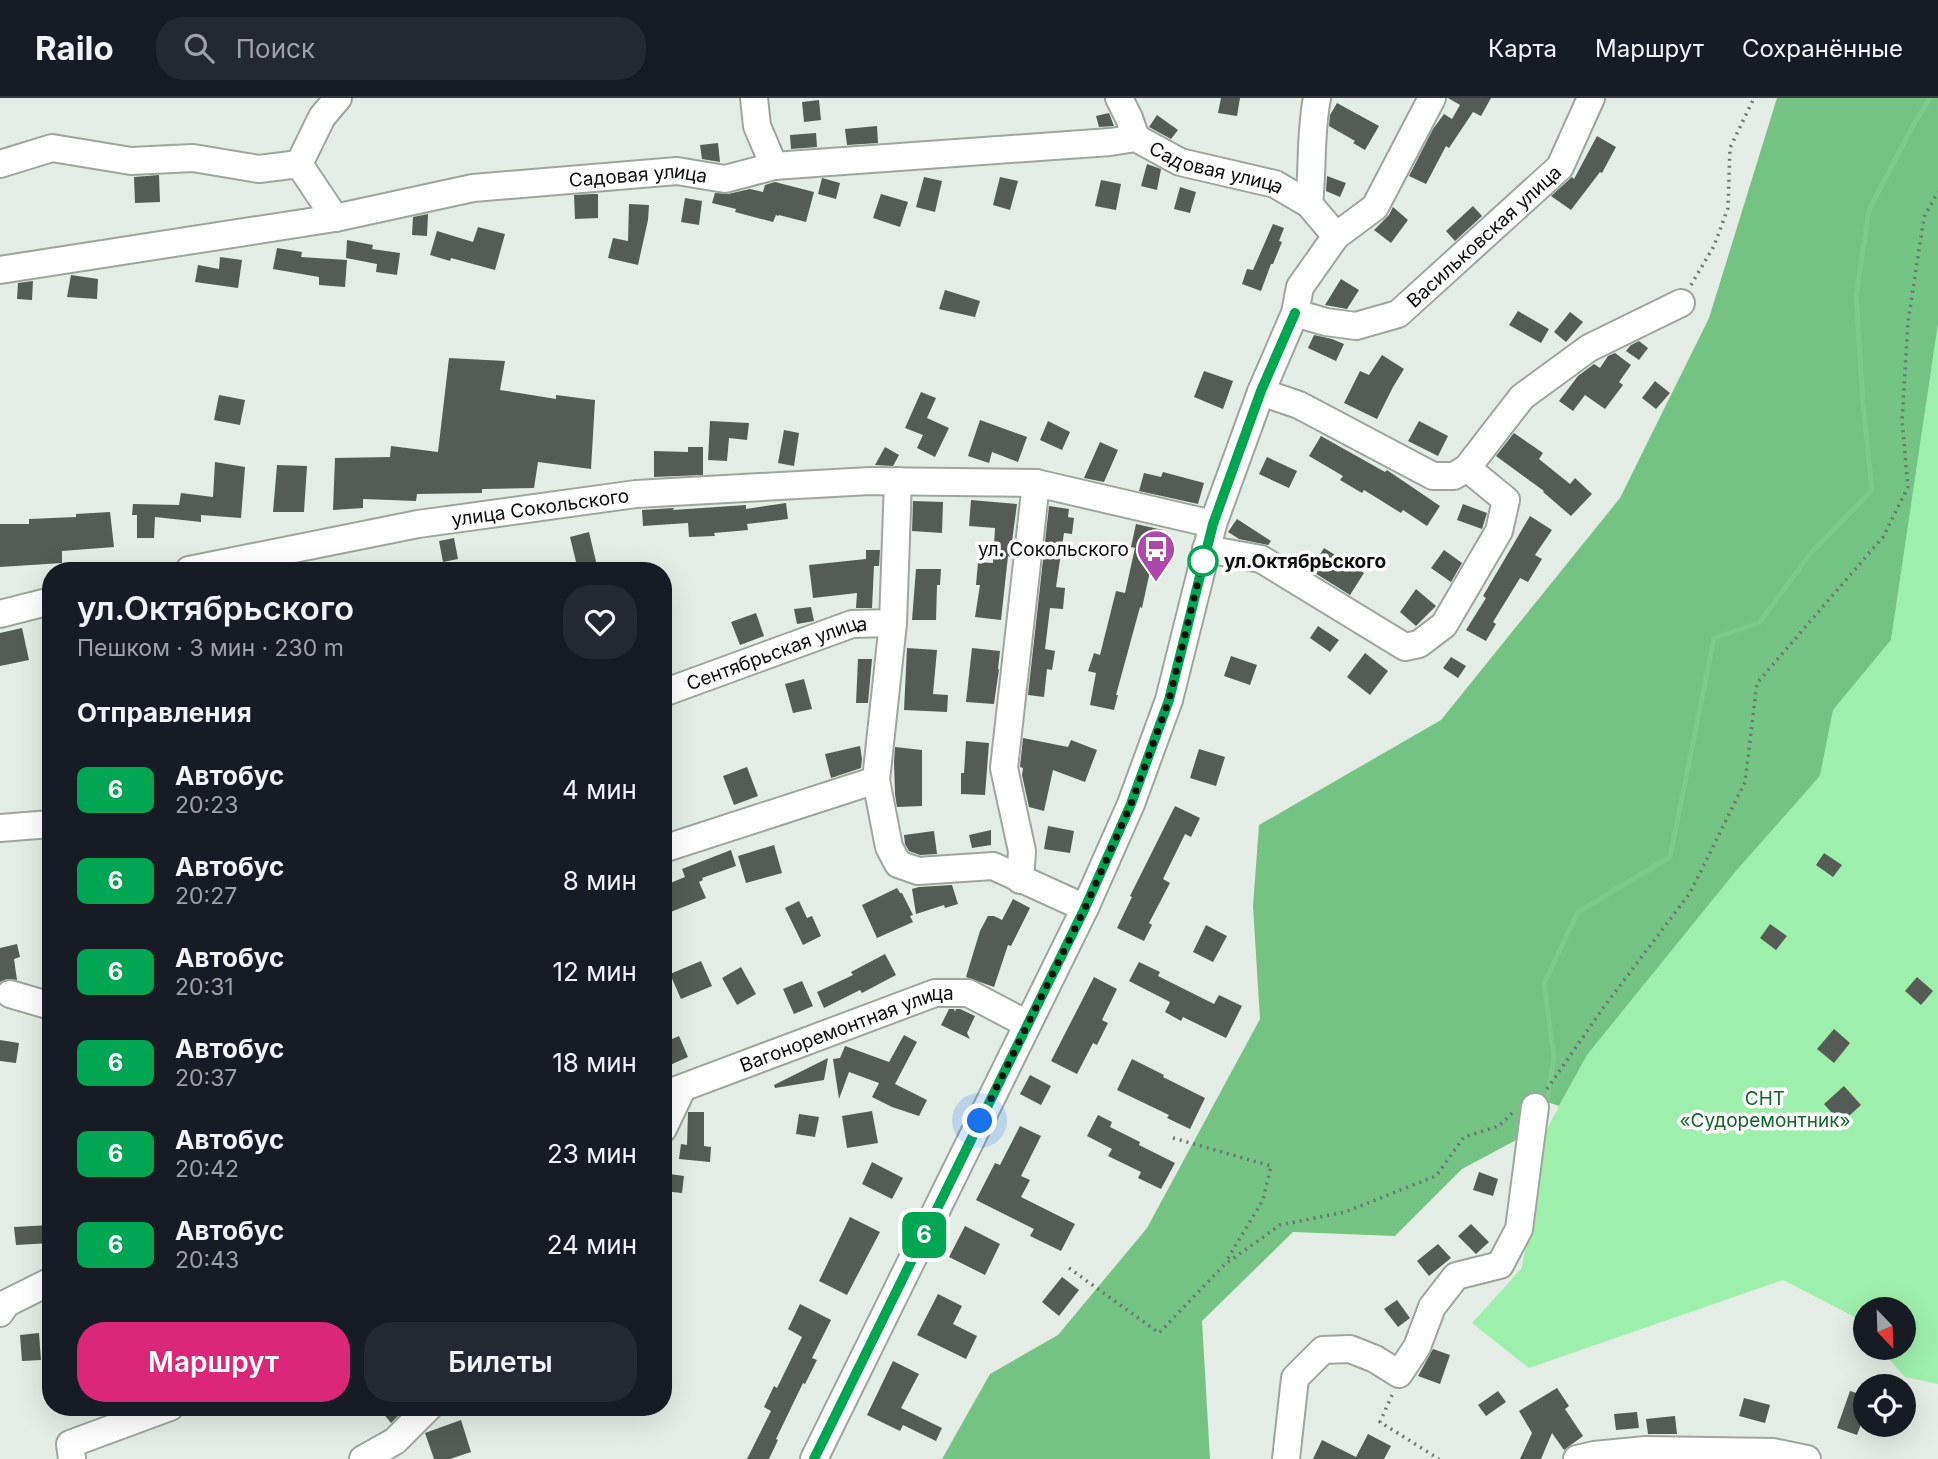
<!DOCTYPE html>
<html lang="ru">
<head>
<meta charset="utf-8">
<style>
  :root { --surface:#171b24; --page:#242831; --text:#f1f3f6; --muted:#9ea1a6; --line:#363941; --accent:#db2777 }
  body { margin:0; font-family:Inter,sans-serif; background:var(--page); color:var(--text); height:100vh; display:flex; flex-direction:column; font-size:26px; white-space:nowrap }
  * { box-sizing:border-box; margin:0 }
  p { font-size:23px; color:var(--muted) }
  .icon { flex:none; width:38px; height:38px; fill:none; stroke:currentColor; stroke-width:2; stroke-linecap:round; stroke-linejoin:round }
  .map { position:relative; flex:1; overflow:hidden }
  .side { position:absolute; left:42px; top:464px; width:630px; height:854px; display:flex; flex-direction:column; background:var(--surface); border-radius:28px; box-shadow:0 7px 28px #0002 }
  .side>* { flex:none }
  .badge { padding:0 14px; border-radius:10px; font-size:24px; line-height:46px }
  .needle { width:46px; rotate:157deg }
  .fabs { position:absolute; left:1853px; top:1199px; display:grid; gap:14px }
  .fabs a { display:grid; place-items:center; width:63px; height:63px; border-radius:50%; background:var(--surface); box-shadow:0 7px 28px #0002; font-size:35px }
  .you { position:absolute; width:35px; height:35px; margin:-18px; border:5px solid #fff; border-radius:50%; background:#1a73e8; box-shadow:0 0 0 10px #1a73e833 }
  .map>.badge { position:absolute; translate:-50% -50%; box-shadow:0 0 0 4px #fff }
  h2 { padding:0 35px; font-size:26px; line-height:63px }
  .round { display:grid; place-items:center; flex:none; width:74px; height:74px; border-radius:28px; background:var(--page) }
  .headline { display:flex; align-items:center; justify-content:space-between; height:119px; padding:0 35px }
  h1 { font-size:33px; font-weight:600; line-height:52px }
  .primary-button { display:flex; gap:14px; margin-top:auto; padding:14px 35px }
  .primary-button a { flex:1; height:80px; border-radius:28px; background:var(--accent); color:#fff; font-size:28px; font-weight:600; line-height:80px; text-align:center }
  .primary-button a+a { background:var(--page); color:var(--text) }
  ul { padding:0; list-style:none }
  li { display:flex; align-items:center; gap:21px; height:91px; padding:0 35px }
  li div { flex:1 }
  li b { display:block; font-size:26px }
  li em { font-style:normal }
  li .badge { min-width:77px; font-weight:700; text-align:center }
  header { display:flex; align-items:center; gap:42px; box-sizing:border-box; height:98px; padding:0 35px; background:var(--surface); border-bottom:2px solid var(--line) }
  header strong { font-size:33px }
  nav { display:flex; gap:38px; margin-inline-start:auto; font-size:24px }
  .search { width:490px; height:63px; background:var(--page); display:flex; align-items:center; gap:18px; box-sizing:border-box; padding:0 24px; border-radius:28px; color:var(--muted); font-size:26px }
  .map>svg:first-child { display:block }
  .green { fill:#9fefac }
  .forest { fill:#74c382 }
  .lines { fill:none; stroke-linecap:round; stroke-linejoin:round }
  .stream { stroke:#7ccb8a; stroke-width:5 }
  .building { fill:#545c55 }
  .minor-casing { stroke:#9da69e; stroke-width:30 }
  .path { stroke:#6e746f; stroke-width:3.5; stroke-dasharray:2 5; stroke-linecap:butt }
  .minor { stroke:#fff; stroke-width:26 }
  .line-casing { stroke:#fff; stroke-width:16 }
  .line { stroke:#00a651; stroke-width:10 }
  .walk { stroke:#0c0f0d; stroke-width:7; stroke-dasharray:0 12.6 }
  .stop-dot { fill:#fff; stroke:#00a651; stroke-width:3.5 }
  .labels { text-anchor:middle; stroke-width:7; stroke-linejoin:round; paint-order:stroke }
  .street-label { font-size:19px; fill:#0c0f0d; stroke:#fff }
  .poi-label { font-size:19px; fill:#0c0f0d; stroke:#fff; text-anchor:end }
  .stop-label { font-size:19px; font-weight:bold; fill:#0c0f0d; stroke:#fff; text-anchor:start }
  .park-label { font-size:19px; fill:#10682d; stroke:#fff }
</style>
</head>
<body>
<header>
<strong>Railo</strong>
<div class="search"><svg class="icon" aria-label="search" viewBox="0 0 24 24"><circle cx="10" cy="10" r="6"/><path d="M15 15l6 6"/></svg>Поиск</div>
<nav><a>Карта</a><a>Маршрут</a><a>Сохранённые</a></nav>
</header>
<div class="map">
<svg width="1938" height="1361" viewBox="0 0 1938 1361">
  <rect width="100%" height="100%" fill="#e4ede5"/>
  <path class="green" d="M1938,226V1286L1905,1279L1879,1250H1904V1211H1866L1865,1233L1853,1218L1783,1182L1529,1270L1472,1225L1522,1170L1543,1038L1587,957L1736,773L1820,678L1833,612L1891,542Z"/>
  <path class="forest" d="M1777,0H1938V226L1891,542L1833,612L1820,678L1736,773L1587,957L1559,1008L1533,999L1520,1040L1462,1071L1395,1138L1293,1134L1202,1223L1210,1361H942L990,1276L1058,1237L1147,1130L1260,921L1253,808L1259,727L1441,622L1620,400L1709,220Z"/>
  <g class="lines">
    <path class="stream" d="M1546,1009L1554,959L1544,885L1578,814L1670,759L1714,540L1759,525L1810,456L1872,392L1863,305L1856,197L1869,112L1911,31L1930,0"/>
  </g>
  <path class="building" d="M1221,0H1240L1237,18L1218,15Z
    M1448,0H1491L1481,18L1473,14L1449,50L1446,48L1426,86L1409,78L1433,31L1444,16L1452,21L1460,7Z
    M819,2L821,22L804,24L802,4Z
    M1337,5L1379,28L1365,52L1353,45L1355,43L1329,28L1330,17Z
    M1109,15L1114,28L1099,29L1096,18Z
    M1157,17L1178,32L1171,41L1149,29Z
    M877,28L878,45L847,47L845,31Z
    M816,35L817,49L791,51L790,37Z
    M1597,38L1616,49L1602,75L1600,74L1571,112L1551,98L1572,79L1574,81Z
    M718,45L720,64L702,61L700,47Z
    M1147,66L1161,71L1157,92L1141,88Z
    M159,77L160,104L135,105L134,79Z
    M1327,78L1346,85L1340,99L1326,93Z
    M924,79L942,83L935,114L916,109Z
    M1000,79L1018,83L1010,112L993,107Z
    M822,80L840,85L836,101L818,96Z
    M1101,82L1121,86L1116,112L1095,108Z
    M775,84L814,94L806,124L779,117L778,118L776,117L773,124L735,114L736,111L712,105L715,95L728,96L750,91L763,94L765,87Z
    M1180,89L1196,94L1190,115L1174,111Z
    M592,96H598V120L575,121L574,97Z
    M881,96L908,104L900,129L873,120Z
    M685,100L702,103L699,127L681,124Z
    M629,106L649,107L648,122L638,167L608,160L613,140L628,143Z
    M1473,108L1482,118L1455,143L1446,133Z
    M1393,109L1408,122L1391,145L1374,132L1389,117Z
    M428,116L427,138L412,137L413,119Z
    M1273,126L1284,130L1279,143L1282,144L1273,166H1271L1261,193L1242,186L1247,171L1253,172Z
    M478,129L505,136L495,172L451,160L450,163L430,157L437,133L473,144Z
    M347,142L373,147L372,151L400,155L397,177L376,174L377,166L346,160Z
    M277,150L302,154L301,159L347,162L345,189L319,187V179L273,171Z
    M220,159L242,162L238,190L195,184L198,167L219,171Z
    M71,177L98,181L97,201L67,199Z
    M1341,181L1359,192L1347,211L1325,207Z
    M33,183L32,202L17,201L18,185Z
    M945,192L980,203L975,219L939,211Z
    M1518,213L1549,231L1541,245L1509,227Z
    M1570,214L1583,224L1566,244L1554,234Z
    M1314,237L1332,241L1344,246L1336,263L1308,250Z
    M1639,243L1648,250L1639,262L1626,253L1631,247Z
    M1615,255L1631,267L1619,284L1623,287L1605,311L1585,297L1573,313L1559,303L1578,278L1594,266L1600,270L1608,258Z
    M1382,257L1404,271L1393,289L1377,321L1344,305L1360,273L1369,277Z
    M449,260L505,263L500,292L556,301V297L595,302L591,371L538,364L534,390L482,391V395L417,396L416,403L363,401V410L333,412L335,360L390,359L391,348L438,354Z
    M1204,273L1233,283L1223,311L1194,299Z
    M1655,283L1670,295L1656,311L1642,300Z
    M921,294L936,300L927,320L949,330L935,359L917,350L923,337L905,330Z
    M219,297L245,302L240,327L214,322Z
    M980,322L1027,339L1018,364L992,354L989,365L968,358Z
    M710,323L749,325L747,342L729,340L727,363L708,362Z
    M1048,323L1070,334L1062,352L1040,342Z
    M1419,323L1448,338L1438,358L1408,343Z
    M784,332L799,335L794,368L778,365Z
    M1514,335L1543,355L1539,361L1570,386L1575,380L1592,396L1571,418L1543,394L1544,393L1496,358Z
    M1321,338L1385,374L1387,372L1440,408L1427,428L1403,412L1401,415L1364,392L1362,395L1340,382L1343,378L1309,358Z
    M1100,344L1118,352L1104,384L1084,380Z
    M688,349H703V377L654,379V353L688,354Z
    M885,349L899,357L893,368L875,367Z
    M1267,359L1297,373L1289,390L1259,376Z
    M215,364L245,369L241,420L201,417V424L155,419L154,440H137V417H132L133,406L179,407L181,395L213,399Z
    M277,367L307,368L304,414H273Z
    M1163,374L1204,385L1198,406L1139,393L1144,375L1161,379Z
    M971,402L1017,406L1010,459L1008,458L1001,522L975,519L980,487H976L978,464L993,465L995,430L969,428Z
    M913,403L943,404L942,435L912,433Z
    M786,405L788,421L747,426L748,432L714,435L715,438L689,439L688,425L643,428L642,412L674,410L673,412L746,407V411Z
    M1463,406L1487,415L1482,431L1457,422Z
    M1049,408L1069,411L1068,419L1074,420L1072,436L1064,435L1056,489L1065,490L1063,511L1050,510L1045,551L1055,553L1052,572L1047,571L1044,599L1028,597Z
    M110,414L114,449L62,453V465L0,469V426H29V421L76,419V416Z
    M1530,418L1552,432L1535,457L1542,461L1528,484L1520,480L1493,524L1496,526L1486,543L1466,532L1486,500L1483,498Z
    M1237,421L1271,443L1268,447L1239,441L1228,434Z
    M1136,426L1163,432L1158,455H1154L1142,510L1140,509L1116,597H1118L1114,612L1090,607L1096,575L1088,573L1094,555L1100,557L1116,493L1125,495L1135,450L1131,449Z
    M589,434L598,472H578L570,439Z
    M454,440L458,461L443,464L439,443Z
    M1324,450L1364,475L1350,497L1310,472Z
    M866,452H880L879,468H874L872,510H856L857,495L813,500L809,467L866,461Z
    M1444,452L1462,465L1451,484L1431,470Z
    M916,471H941L940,487H937L936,522H912Z
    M1416,491L1436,508L1416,528L1400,514Z
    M811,509L814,523L797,526L794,511Z
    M756,515L764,538L740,547L731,524Z
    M1318,528L1339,542L1330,554L1310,540Z
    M22,530L29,562L0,568V535Z
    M907,550L937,552L933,596L948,597L947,614L904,612Z
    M972,550L1000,553L998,571H999L994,606L966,604Z
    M1365,555L1388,573L1370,597L1347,579Z
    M1231,558L1257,567L1250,587L1224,578Z
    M1451,559L1466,568L1458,580L1443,570Z
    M858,561H872L868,605H856Z
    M804,581L812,611L793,615L785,586Z
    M1023,640L1068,649L1071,642L1097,652L1085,684L1053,672L1044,713L1029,709L1022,677L1023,670L1020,669Z
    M966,643L989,645L985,697L961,696V675H964Z
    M860,648L862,661L861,670L831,680L825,656Z
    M895,649L922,652V708L897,709L895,696L894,664Z
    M1199,651L1225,659L1216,688L1190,680Z
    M747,669L758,698L734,707L723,678Z
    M1175,708L1200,720L1191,739L1185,736L1163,781L1170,785L1149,825L1152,827L1144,843L1117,830L1132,799L1130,798Z
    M1048,728L1074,733L1070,755L1044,751Z
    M991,732V747L972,750L969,737Z
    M934,733L937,756L920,757L909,753L905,746L904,737Z
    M774,747L782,775L746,785L738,758Z
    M731,752L736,768L702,780L703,782L699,784L706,800L663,817V788L685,779L682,771Z
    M1824,755L1842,767L1833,779L1816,767Z
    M952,787L958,806L945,810L944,807L916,816L912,791L919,789Z
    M897,790L900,795H902L913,817L910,818L913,824L877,840L862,807Z
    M1013,801L1030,810L1011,848L1008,847L994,889L966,879L980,833L988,818H994L1002,822Z
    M799,803L807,820L812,818L821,838L803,847L785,810Z
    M1770,826L1787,838L1776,852L1760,840Z
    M1206,827L1227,838L1213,864L1193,854Z
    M17,846L20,859L14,861L17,882L7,881L0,884V850Z
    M885,856L896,877L862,895L860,892L824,910L817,894L853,877L851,874Z
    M701,863L712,888L681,901L670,876Z
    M1139,864L1160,874L1158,878L1214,906L1219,897L1242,908L1226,940L1183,919L1181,923L1165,914L1170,904L1129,883Z
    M741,869L756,896L737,907L722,880Z
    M1094,879L1117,891L1102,922L1108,925L1097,947L1093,945L1077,976L1051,963Z
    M1917,879L1933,893L1921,907L1905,893Z
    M802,883L813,908L794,916L783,891Z
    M949,911H954L955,914L956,911H960L975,918L967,935L970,941L941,927Z
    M1834,931L1850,945L1834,965L1817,951Z
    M904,937L917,944L895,986L927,1002L919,1018L892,1009L872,999L879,985L849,974L839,1001L833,961L840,960L845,948L889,964Z
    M679,938L688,959L670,967L663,953V945Z
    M0,942L19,945L16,965L0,963Z
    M828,960L824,982L775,990L774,987Z
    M1132,961L1164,977L1163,979L1205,1000L1190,1031L1167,1020L1169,1017L1117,992Z
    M1030,977L1051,988L1041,1007L1020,996Z
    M1844,988L1861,1007L1841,1025L1824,1006Z
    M872,1013L878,1045L847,1050L842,1018Z
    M688,1014H704V1048L711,1049L710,1064L679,1061L681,1046L687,1047Z
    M799,1016L819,1019L815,1039L796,1036Z
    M1098,1017L1112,1024L1110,1029L1140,1044L1139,1047L1175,1065L1161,1091L1138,1080L1141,1074L1108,1058L1112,1051L1087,1038Z
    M1020,1028L1041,1038L1021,1078L1030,1082L1021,1099L1075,1126L1061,1153L1030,1138L1034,1131L976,1102L995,1065L1000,1067Z
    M872,1064L903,1080L892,1101L862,1086Z
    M1479,1074L1498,1081L1493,1098L1473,1092Z
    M663,1075L684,1078L682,1095L663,1093Z
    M850,1119L880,1134L847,1197L819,1183Z
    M1471,1126L1489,1144L1476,1156L1458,1138Z
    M51,1127V1145L16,1147L14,1129Z
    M965,1128L1000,1146L985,1177L949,1159Z
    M1438,1146L1451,1160L1429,1178L1417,1163Z
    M1062,1179L1079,1192L1059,1218L1042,1204Z
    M938,1196L962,1208L953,1226L977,1238L966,1261L917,1237Z
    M1397,1202L1410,1220L1398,1229L1384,1211Z
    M800,1206L831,1222L812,1260L817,1262L805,1286L803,1285L776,1341L778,1342L769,1361H747L771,1313L764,1309L774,1288L777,1290L802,1239L788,1231Z
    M39,1235L41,1262L22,1263L20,1237Z
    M1433,1251L1450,1257L1440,1286L1418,1278Z
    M893,1263L919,1276L901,1310L942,1330L936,1343L903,1327L900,1333L867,1317Z
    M1557,1290L1569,1308L1565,1311L1583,1338L1564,1352L1552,1335L1541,1361H1520L1532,1335L1519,1313Z
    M1498,1293L1506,1304L1486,1318L1478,1307Z
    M1850,1293L1866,1298V1313L1857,1337L1837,1330Z
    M1744,1300L1770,1307L1765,1325L1739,1318Z
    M378,1309H407L391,1325Z
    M1637,1314L1639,1330L1616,1332L1614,1316Z
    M1675,1318L1677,1336H1648L1646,1321Z
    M461,1322L471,1354L450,1361H434L425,1335Z
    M1368,1336L1391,1348L1384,1361H1313L1322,1342L1356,1359Z"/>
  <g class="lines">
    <g class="minor-casing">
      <g id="minor">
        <path d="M754,0L757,28L774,68"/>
        <path d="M1119,0L1129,20L1136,40"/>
        <path d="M0,66L52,50L131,63L193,60L259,71L299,66L335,120"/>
        <path d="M299,66L322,19L338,0"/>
        <path d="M1309,106C1313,70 1310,35 1317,0"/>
        <path id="s1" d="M0,172L335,120L473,90L677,73L725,81L774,68L1110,44L1136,40L1180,64L1275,86L1309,106L1336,138"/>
        <path id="s2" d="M1295,215L1326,224L1356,228L1398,216L1560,69L1591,0"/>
        <path d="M1261,294L1299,307L1433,378H1454L1467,370L1522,299L1589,250L1681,205"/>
        <path d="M898,383L893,525L876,682L889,749L898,766L918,773L993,768L1085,810"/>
        <path d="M1206,451L1261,461L1405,549L1419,546L1444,527L1499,433L1506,402L1467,370"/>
        <path id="s3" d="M189,472L418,426L636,396L870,383L1036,385L1213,426"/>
        <path d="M0,516L51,503"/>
        <path id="s4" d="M663,595L852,526L893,525"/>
        <path d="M0,730L51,726"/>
        <path d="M663,751L876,682"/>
        <path d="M1020,782L1022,753L1004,670L1036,385"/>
        <path d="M10,896L51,908"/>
        <path id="s5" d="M663,997L935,895H968L1027,926"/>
        <path d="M663,1031L682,991"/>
        <path d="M0,1215L7,1205L51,1183"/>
        <path d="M72,1361L70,1346L170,1309"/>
        <path d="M363,1361L395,1343L429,1309"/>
        <path d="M814,1361L1085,810L1131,706L1169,602L1213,426L1261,294L1295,215L1300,189L1336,138L1375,109L1432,0"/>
        <path d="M1286,1361L1295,1280L1323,1252L1350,1251L1375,1261L1399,1276L1417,1249L1432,1209L1456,1178L1500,1167L1519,1131L1535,1009"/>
        <path d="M1577,1361L1594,1357L1646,1352L1773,1354L1807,1361"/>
      </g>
    </g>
    <path class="path" d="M1691,187L1714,148L1728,110L1730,50L1754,0
      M1547,991L1603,910L1690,795L1745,684L1757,585L1883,439L1908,389L1902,323L1908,224L1924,119L1938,94
      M1173,1040L1271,1068L1263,1102L1225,1165
      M1069,1170L1159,1235L1224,1167L1280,1127L1345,1114L1436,1078L1464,1039L1499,1028L1512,1015
      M1392,1297L1380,1324L1439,1361"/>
    <use href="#minor" class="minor"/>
  </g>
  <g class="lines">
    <g class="line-casing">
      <path id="line" d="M814,1361L1085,810L1131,706L1169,602L1213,426L1261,293L1295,215"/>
    </g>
    <use href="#line" class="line"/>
    <path class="walk" d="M980,1023L1085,810L1131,706L1169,602L1206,451L1203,463"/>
  </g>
  <defs>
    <g id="bus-pin" transform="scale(2.0125)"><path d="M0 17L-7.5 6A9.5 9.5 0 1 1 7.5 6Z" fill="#af48ac" stroke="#fff"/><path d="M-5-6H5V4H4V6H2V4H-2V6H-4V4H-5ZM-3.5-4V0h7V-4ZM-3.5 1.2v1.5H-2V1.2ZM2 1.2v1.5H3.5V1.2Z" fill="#fff"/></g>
  </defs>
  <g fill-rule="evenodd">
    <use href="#bus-pin" x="1156" y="451"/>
  </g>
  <circle class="stop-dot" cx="1203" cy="463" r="14"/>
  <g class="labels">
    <g class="street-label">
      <text dy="7" stroke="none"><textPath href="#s1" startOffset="1234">Садовая улица</textPath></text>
      <text dy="7" stroke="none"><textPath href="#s1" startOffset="646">Садовая улица</textPath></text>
      <text dy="7" stroke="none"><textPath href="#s2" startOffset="222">Васильковская улица</textPath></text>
      <text dy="7" stroke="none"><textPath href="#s3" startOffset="357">улица Сокольского</textPath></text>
      <text dy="7" stroke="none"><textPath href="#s4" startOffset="121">Сентябрьская улица</textPath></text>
      <text dy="7" stroke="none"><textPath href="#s5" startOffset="196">Вагоноремонтная улица</textPath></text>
    </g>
    <g class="poi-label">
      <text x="1129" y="458">ул. Сокольского</text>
    </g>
    <g class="stop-label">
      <text x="1224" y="470">ул.Октябрьского</text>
    </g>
    <g class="park-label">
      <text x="1765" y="1007">СНТ<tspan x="1765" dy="22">«Судоремонтник»</tspan></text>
    </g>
  </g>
</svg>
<div class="fabs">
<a><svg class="needle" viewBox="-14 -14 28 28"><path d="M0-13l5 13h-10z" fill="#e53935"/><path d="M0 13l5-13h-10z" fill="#9ea1a6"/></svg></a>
<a><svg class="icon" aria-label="locate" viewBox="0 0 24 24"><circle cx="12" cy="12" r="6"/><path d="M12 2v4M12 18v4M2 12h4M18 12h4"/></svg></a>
</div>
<div class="you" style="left:980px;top:1023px"></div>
<b class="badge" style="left:924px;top:1137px;background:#00a651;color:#fff">6</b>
<section class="side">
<div class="headline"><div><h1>ул.Октябрьского</h1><p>Пешком · 3 мин · 230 m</p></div><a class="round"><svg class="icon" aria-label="heart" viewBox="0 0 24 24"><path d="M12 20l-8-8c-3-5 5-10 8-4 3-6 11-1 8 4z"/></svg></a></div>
<h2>Отправления</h2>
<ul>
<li><span class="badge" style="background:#00a651;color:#fff">6</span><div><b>Автобус</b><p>20:23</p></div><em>4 мин</em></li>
<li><span class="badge" style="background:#00a651;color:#fff">6</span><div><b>Автобус</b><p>20:27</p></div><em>8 мин</em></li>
<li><span class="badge" style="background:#00a651;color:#fff">6</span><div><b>Автобус</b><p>20:31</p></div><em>12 мин</em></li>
<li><span class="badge" style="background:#00a651;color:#fff">6</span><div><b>Автобус</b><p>20:37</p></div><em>18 мин</em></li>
<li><span class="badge" style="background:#00a651;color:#fff">6</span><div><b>Автобус</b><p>20:42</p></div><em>23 мин</em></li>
<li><span class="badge" style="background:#00a651;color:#fff">6</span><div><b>Автобус</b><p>20:43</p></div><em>24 мин</em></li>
</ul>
<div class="primary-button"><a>Маршрут</a><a>Билеты</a></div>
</section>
</div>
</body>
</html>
